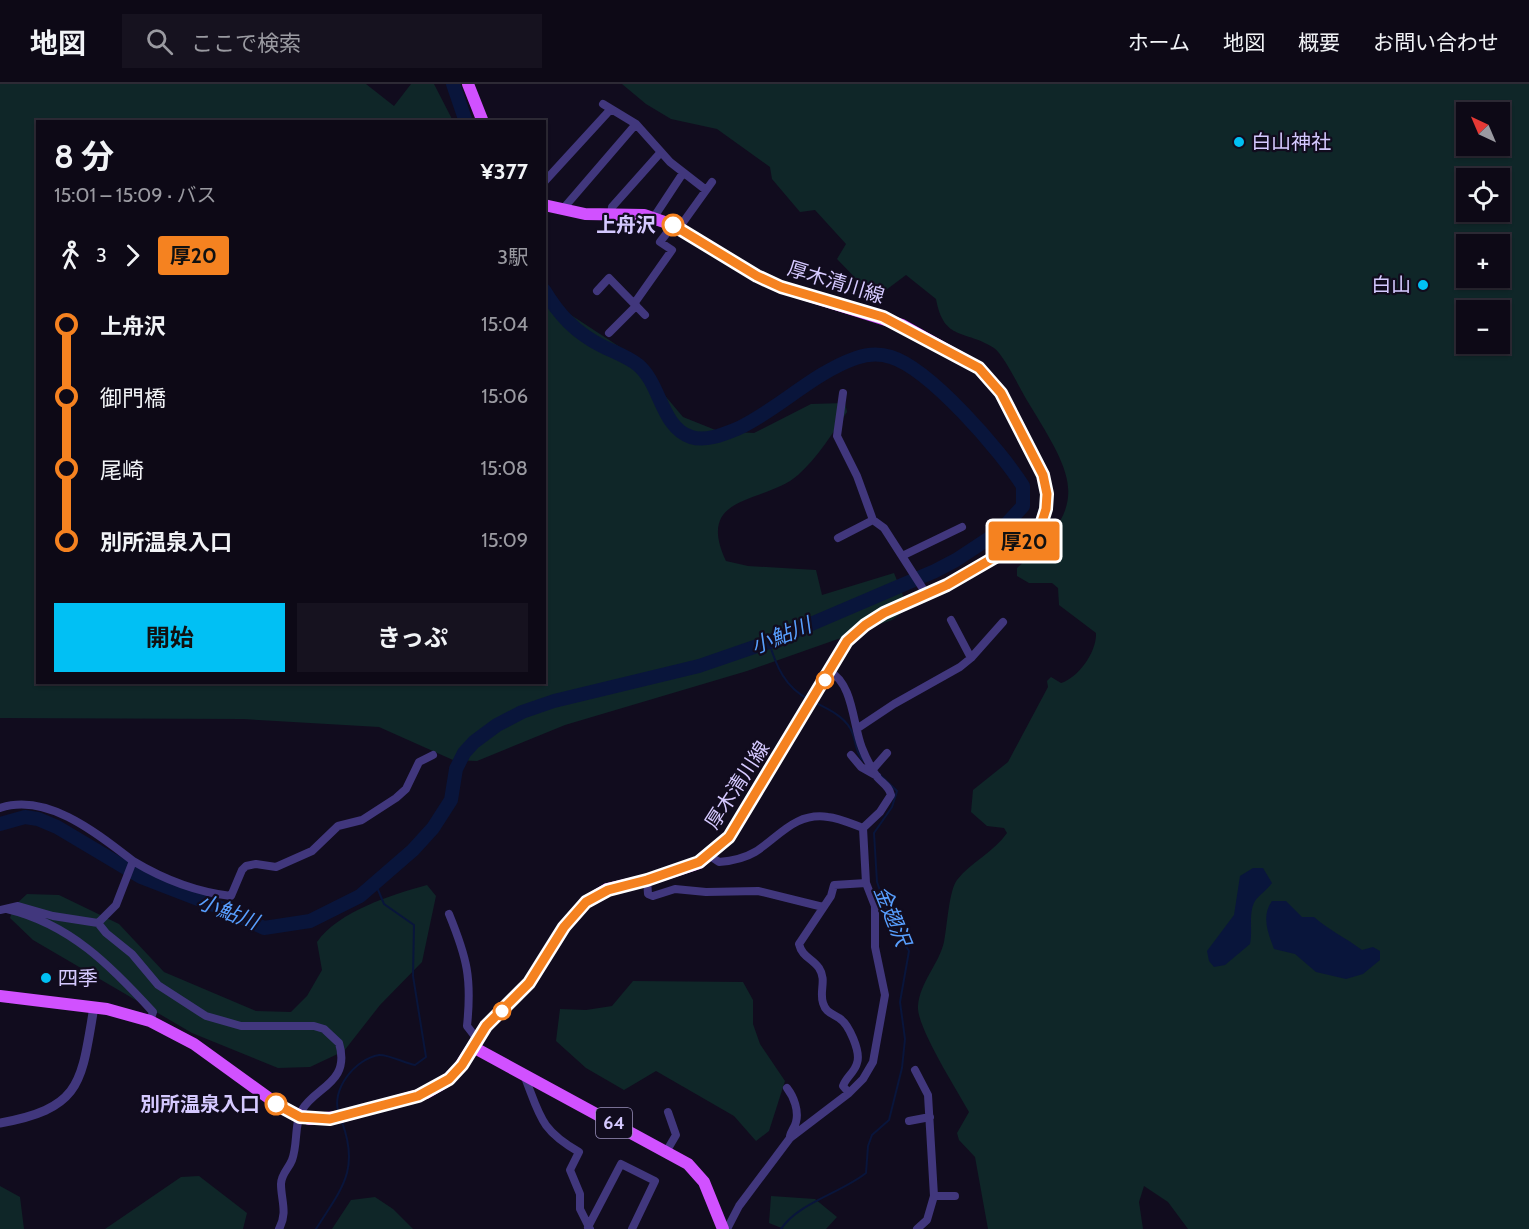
<!DOCTYPE html>
<html lang="ja">
<head>
<meta charset="utf-8">
<style>
  :root { --surface:#0d0916; --page:#16121f; --text:#f1f3f6; --muted:#9a9aa1; --line:#2d2a35; --accent:#01c0f4 }
  body { margin:0; font-family:Cabin,"Noto Sans JP",sans-serif; background:var(--page); color:var(--text); height:100vh; display:flex; flex-direction:column; font-size:22px; white-space:nowrap }
  * { box-sizing:border-box; margin:0 }
  p { font-size:20px; color:var(--muted) }
  .icon { flex:none; width:33px; height:33px; fill:none; stroke:currentColor; stroke-width:2; stroke-linecap:round; stroke-linejoin:round }
  .map { position:relative; flex:1; overflow:hidden }
  .side { position:absolute; left:36px; top:36px; width:510px; height:564px; display:flex; flex-direction:column; background:var(--surface); border-radius:0px; box-shadow:0 2px 4px #0004,0 0 0 2px var(--line) }
  .side>* { flex:none }
  .badge { padding:0 12px; border-radius:4px; font-size:21px; line-height:39px }
  .needle { width:39px; rotate:316deg }
  .fabs { position:absolute; left:1456px; top:18px; display:grid; gap:12px }
  .fabs a { display:grid; place-items:center; width:54px; height:54px; border-radius:0px; background:var(--surface); box-shadow:0 2px 4px #0004,0 0 0 2px var(--line); font-size:30px }
  .map>.badge { position:absolute; translate:-50% -50%; box-shadow:0 0 0 3px #fff }
  .legs { display:flex; align-items:center; gap:9px; height:66px; padding:0 18px; font-size:20px }
  .legs p { margin-inline-start:auto }
  .head { display:flex; align-items:center; justify-content:space-between; height:102px; padding:0 18px }
  h1 { font-size:33px; font-weight:700; line-height:45px }
  .action { display:flex; gap:12px; margin-top:auto; padding:12px 18px }
  .action a { flex:1; height:69px; border-radius:0px; background:var(--accent); color:#111; font-size:24px; font-weight:700; line-height:69px; text-align:center }
  .action a+a { background:var(--page); color:var(--text) }
  ul { padding:0 18px; list-style:none }
  li { display:flex; align-items:center; gap:21px; height:72px; font-size:22px }
  li i { display:grid; place-items:center; width:9px; height:100%; margin:0 8px; background:currentColor }
  li i::after { content:''; width:15px; height:15px; margin:-8px; border:4px solid; border-radius:50%; background:var(--surface) }
  li p { margin-inline-start:auto }
  li:first-child i { background:linear-gradient(#0000 50%,currentColor 0) }
  li:last-child i { background:linear-gradient(currentColor 50%,#0000 0) }
  header { display:flex; align-items:center; gap:36px; box-sizing:border-box; height:84px; padding:0 30px; background:var(--surface); border-bottom:2px solid var(--line) }
  header strong { font-size:28px }
  nav { display:flex; gap:33px; margin-inline-start:auto; font-size:21px }
  .search { width:420px; height:54px; background:var(--page); display:flex; align-items:center; gap:15px; box-sizing:border-box; padding:0 21px; border-radius:0px; color:var(--muted); font-size:22px }
  .map>svg:first-child { display:block }
  .green { fill:#0f2628; fill-rule:evenodd }
  .water { fill:#09153b }
  .lines { fill:none; stroke-linecap:round; stroke-linejoin:round }
  .stream { stroke:#09153b; stroke-width:2 }
  .river { stroke:#09153b; stroke-width:14 }
  .minor { stroke:#41377d; stroke-width:8 }
  .tertiary { stroke:#41377d; stroke-width:9 }
  .primary { stroke:#d151ff; stroke-width:12 }
  .line-1-casing { stroke:#fff; stroke-width:14 }
  .line-1 { stroke:#f58220; stroke-width:9 }
  .poi-dot { fill:#01c0f4; stroke:#110c1e; stroke-width:2 }
  .stop-1-dot { fill:#fff; stroke:#f58220; stroke-width:3 }
  .labels { text-anchor:middle; stroke-width:4.5; stroke-linejoin:round; paint-order:stroke }
  .shield { fill:#110c1e; stroke:#9a90bc; stroke-width:1.5 }
  .shield-label { font-size:18px; font-weight:bold; fill:#d5c9ff }
  .poi-label { font-size:20px; fill:#d5c9ff; stroke:#110c1e; text-anchor:start }
  .stop-label { font-size:20px; font-weight:bold; fill:#d5c9ff; stroke:#110c1e; text-anchor:end }
  .street-label { font-size:20px; fill:#d5c9ff; stroke:#110c1e }
  .water-label { font-size:21px; font-style:italic; fill:#589fff; stroke:#110c1e }
</style>
</head>
<body>
<header>
<strong>地図</strong>
<div class="search"><svg class="icon" aria-label="search" viewBox="0 0 24 24"><circle cx="10" cy="10" r="6"/><path d="M15 15l6 6"/></svg>ここで検索</div>
<nav><a>ホーム</a><a>地図</a><a>概要</a><a>お問い合わせ</a></nav>
</header>
<div class="map">
<svg width="1529" height="1145" viewBox="0 0 1529 1145">
  <rect width="100%" height="100%" fill="#110c1e"/>
  <path class="green" d="M0,0H366L394,22L411,0H434L453,37L38,38V598H544L545,214L629,269L683,333L718,347L754,349L811,320L845,319L847,328C832,350 818,373 798,391C765,420 694,409 726,477L748,482L816,486L822,511L894,489L908,524L892,536L747,587L565,641L477,677L453,676L379,643L243,635L0,634Z
    M622,0H1529V1145H1188L1168,1118L1144,1102L1139,1118L1143,1145H988L975,1073L959,1056L957,1049L969,1028C957,1006 916,942 918,922C920,898 939,880 944,858C947,844 949,806 957,796C971,778 994,768 1007,749L1004,744L987,742L971,728L973,706L1008,678L1048,603L1047,597L1051,593L1061,599C1078,594 1097,568 1096,549L1059,521L1058,504L1052,499H1029L1017,492V484C1093,420 1074,394 1028,318C1020,305 1004,271 994,264C965,245 944,258 936,215L906,191L882,209L867,206L837,175L846,160L815,126L800,128L772,95L770,83L717,45L671,35L646,20ZM1467,28H1500V62H1467ZM1467,94H1500V128H1467ZM1467,160H1500V194H1467ZM1467,226H1500V260H1467Z
    M427,801L436,812L422,878L380,921L344,967L310,983L278,984L192,949L33,856L10,834L14,822L27,810L59,811L119,840L164,888L256,927L291,928L307,912L322,886L317,858C339,827 391,811 427,801Z
    M633,897L743,898L753,916V940L760,960L785,997L769,1047L756,1057L734,1032L656,987L624,1006L586,984L556,957L560,925L586,926L612,922Z
    M199,1092L247,1129L243,1145H105L181,1093Z
    M0,1102L20,1113L24,1145H0Z
    M771,1112L815,1115L837,1133L826,1145H784L769,1139Z
    M375,1113L393,1125L413,1145H332L351,1116Z"/>
  <path class="water" d="M1253,784H1263L1272,799C1267,806 1259,811 1255,817C1248,829 1253,847 1250,860L1225,881L1214,883L1209,877L1207,867L1234,831L1240,792Z
    M1272,817H1286L1302,833H1314C1329,846 1346,854 1362,866L1373,863L1380,867V876L1363,890L1346,895L1316,888L1295,870L1274,865C1268,849 1261,832 1272,817Z"/>
  <g class="lines">
    <path class="stream" d="M769,558C776,582 785,603 808,615
      M816,619C828,625 843,632 850,644C857,655 854,669 865,678
      M339,1030C330,1006 355,975 379,971C387,970 405,979 415,981L426,973L413,892L414,841L384,820L376,801
      M316,1145C341,1105 360,1087 342,1038
      M781,1145C798,1119 841,1109 866,1089L868,1062L872,1051L889,1036L902,984L905,955L900,918L909,867L891,838L877,798L874,749L892,723L897,707L878,689"/>
    <path class="river" d="M453,0L466,38
      M0,740L25,733L38,735L57,743L141,793L229,827L264,844L310,837L360,812L413,766L433,744L451,716L456,685L464,669L474,658L497,641L522,628L554,617L699,582L769,558L935,487L956,476L1000,447L1023,422V402C1001,367 930,285 891,273C879,269 867,270 856,274C813,289 779,325 739,344C724,350 706,358 691,353C661,343 661,300 638,281C628,273 614,268 602,262C576,249 559,231 544,206"/>
    <path class="minor" d="M603,20L636,40L670,78L706,106
      M544,98L610,26
      M562,126L636,40
      M611,130L612,123L661,68
      M654,133L683,89
      M679,144L712,98
      M597,207L609,194L645,231
      M609,249L635,223L636,217L672,166L660,158L673,141
      M843,309L837,352L857,392L873,436L884,444L927,511
      M838,454L873,436
      M902,472L962,443
      M951,536L971,574
      M858,644L894,620L960,583L971,574L1003,538
      M851,671L861,683L877,692
      M873,685L887,669
      M0,724C47,708 98,750 133,777L116,821L98,839L106,849L132,870L158,901L206,932L241,942H314L324,945L339,959C351,999 315,1003 302,1026C294,1040 298,1060 292,1076C289,1084 281,1090 281,1100C281,1116 288,1129 279,1145
      M710,772L719,778C731,777 745,774 755,768C779,753 795,728 828,733C839,734 852,740 863,744
      M133,777C163,795 196,808 231,812L242,786L246,782L256,780L276,783L312,767L338,742L362,736L396,714L406,705L419,678L433,671
      M647,796L648,810L653,812L675,805L706,808L758,807L823,823
      M7,825C70,840 111,882 153,928L150,937
      M0,826L18,822L53,832L98,839
      M449,830C467,874 472,894 467,942L477,955
      M915,986L928,1011L934,1112L927,1136L917,1145
      M524,991C540,1031 539,1045 579,1068L570,1086L580,1110V1125L590,1145
      M787,1004C794,1013 799,1027 796,1038C795,1043 791,1047 790,1052
      M849,1009L843,1002C846,993 855,988 857,979C861,968 849,940 839,934C832,929 826,929 823,919C819,907 827,896 819,884C812,874 802,873 799,860L831,812L834,801L866,799
      M909,1037L930,1033
      M666,1068L676,1051L668,1028
      M934,1112H955
      M588,1143L621,1080L655,1097L632,1145
      M727,1145L739,1122L790,1054L849,1009L863,995L873,978L885,911L875,863V822L866,799L863,744L880,728L891,711C889,702 883,700 877,693C872,685 865,672 862,664C853,642 853,599 830,588"/>
    <path class="tertiary" d="M0,1039C83,1024 81,998 94,923"/>
    <path class="primary" d="M468,0L483,38
      M0,912L107,925L150,937L194,960L284,1025L309,1035L340,1033L426,1009L445,998L459,984L486,942L529,899L564,843L586,818L607,805L647,796L699,779L729,753L847,557L865,541L884,529L947,501L1028,454L1041,441L1046,425L1047,410L1043,391L1001,309L979,284L902,241L781,203L757,192L673,141L644,131L585,130L544,121
      M473,963L688,1080L704,1098L723,1145"/>
  </g>
  <g class="lines">
    <g class="line-1-casing">
      <path id="line-1" d="M276,1020L300,1033L330,1035L418,1012L449,995L462,981L486,942L529,899L564,843L586,818L608,806L647,796L699,778L729,753L847,557L865,541L884,529L947,501L1028,454L1041,441L1046,425L1047,410L1043,391L1001,309L979,284L883,233L781,203L757,192L673,141"/>
    </g>
    <use href="#line-1" class="line-1"/>
  </g>
  <g class="poi-dot">
    <circle cx="1239" cy="58" r="6"/>
    <circle cx="1423" cy="201" r="6"/>
    <circle cx="46" cy="894" r="6"/>
  </g>
  <g class="stop-1-dot">
    <circle cx="673" cy="141" r="10"/>
    <circle cx="825" cy="596" r="8"/>
    <circle cx="502" cy="927" r="8"/>
    <circle cx="276" cy="1020" r="10"/>
  </g>
  <g class="labels">
    <rect class="shield" x="596" y="1024" width="36" height="30" rx="4.5"/>
    <g class="shield-label">
      <text x="614" y="1045">64</text>
    </g>
    <g class="poi-label">
      <text x="1251" y="65">白山神社</text>
      <text x="1411" y="208" text-anchor="end">白山</text>
      <text x="58" y="901">四季</text>
    </g>
    <g class="stop-label">
      <text x="656" y="148">上舟沢</text>
      <text x="260" y="1027">別所温泉入口</text>
    </g>
    <g class="street-label">
      <text transform="translate(836 198) rotate(17)" y="7">厚木清川線</text>
      <text transform="translate(737 701) rotate(-57)" y="7">厚木清川線</text>
    </g>
    <g class="water-label">
      <text transform="translate(781 552) rotate(-22)" y="7">小鮎川</text>
      <text transform="translate(228 828) rotate(21)" y="7">小鮎川</text>
      <text transform="translate(892 832) rotate(68)" y="7">金翅沢</text>
    </g>
  </g>
</svg>
<div class="fabs">
<a><svg class="needle" viewBox="-14 -14 28 28"><path d="M0-13l5 13h-10z" fill="#e53935"/><path d="M0 13l5-13h-10z" fill="#9a9aa1"/></svg></a>
<a><svg class="icon" aria-label="locate" viewBox="0 0 24 24"><circle cx="12" cy="12" r="6"/><path d="M12 2v4M12 18v4M2 12h4M18 12h4"/></svg></a>
<a>+</a>
<a>−</a>
</div>
<b class="badge" style="left:1024px;top:457px;background:#f58220;color:#111">厚20</b>
<section class="side">
<div class="head"><div><h1>8 分</h1><p>15:01 – 15:09 · バス</p></div><b>¥377</b></div>
<div class="legs"><svg class="icon" aria-label="walk" viewBox="0 0 24 24"><circle cx="13" cy="4" r="2"/><path d="M13 8l-2 6 4 7M11 14l-3 7M7 12l3-4h3l4 4"/></svg>3<svg class="icon" aria-label="forward" viewBox="0 0 24 24"><path d="M9 5l7 7-7 7"/></svg><b class="badge" style="background:#f58220;color:#111">厚20</b><p>3駅</p></div>
<ul>
<li><i style="color:#f58220"></i><b>上舟沢</b><p>15:04</p></li>
<li><i style="color:#f58220"></i><span>御門橋</span><p>15:06</p></li>
<li><i style="color:#f58220"></i><span>尾崎</span><p>15:08</p></li>
<li><i style="color:#f58220"></i><b>別所温泉入口</b><p>15:09</p></li>
</ul>
<div class="action"><a>開始</a><a>きっぷ</a></div>
</section>
</div>
</body>
</html>
